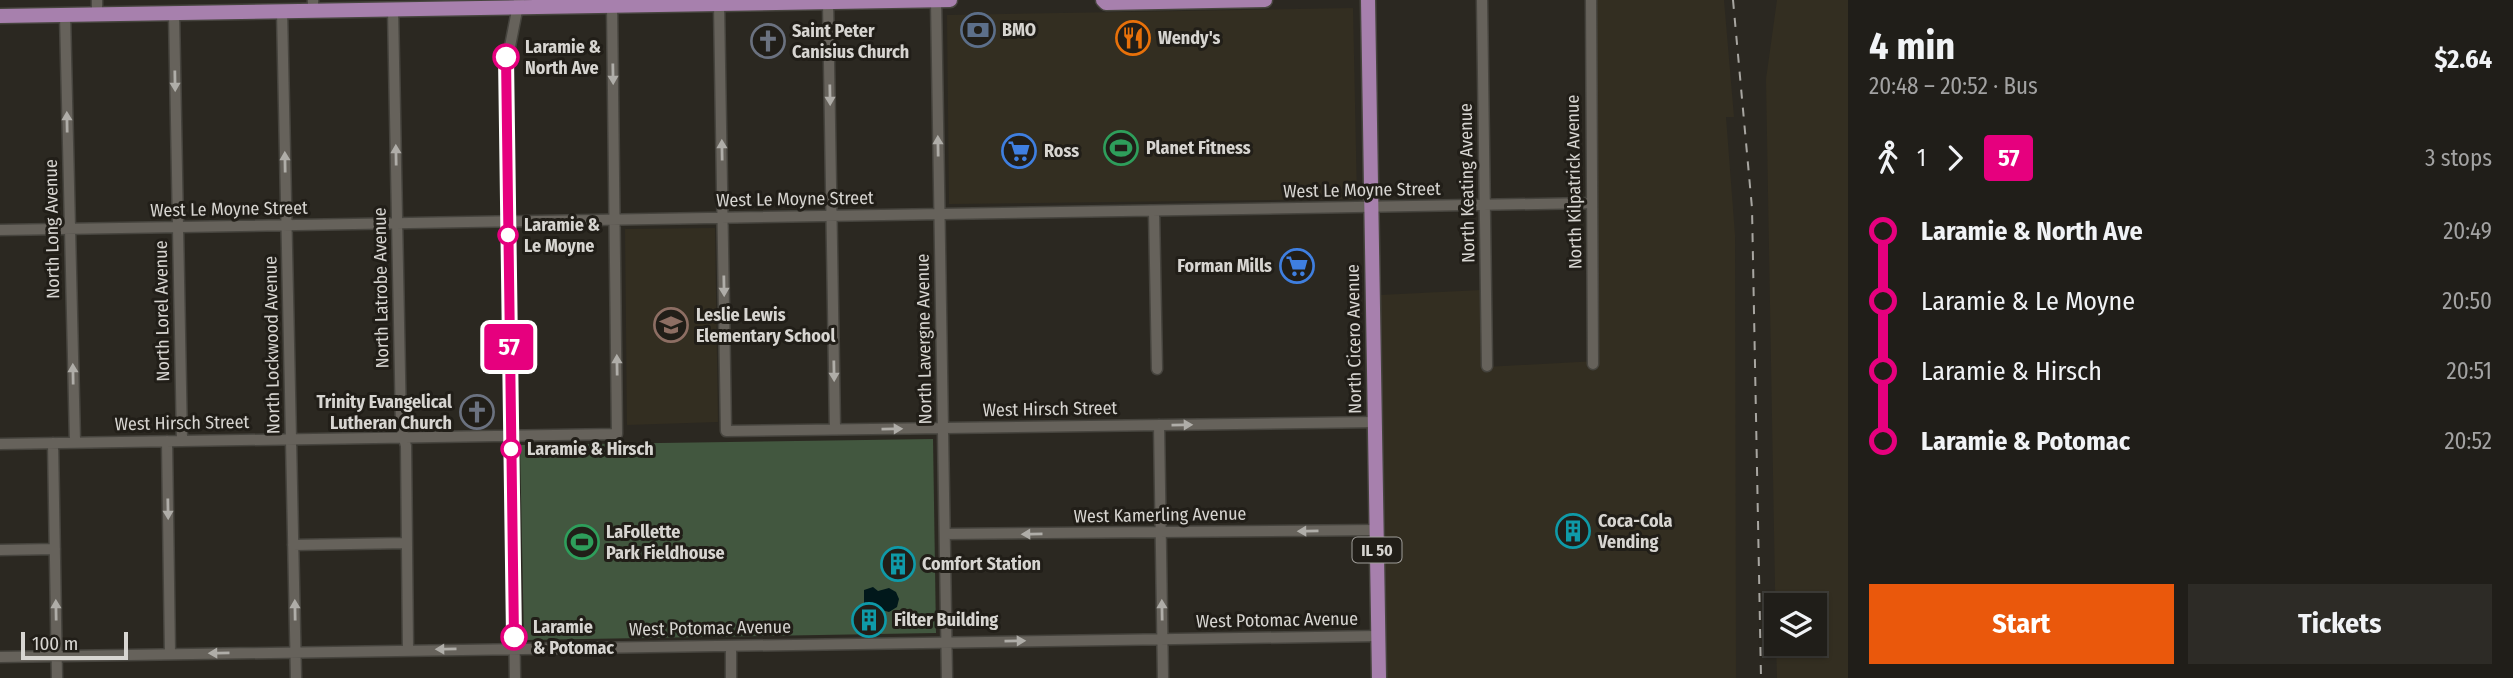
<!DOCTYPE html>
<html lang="en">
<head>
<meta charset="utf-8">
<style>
  :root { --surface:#201e19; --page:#2d2b26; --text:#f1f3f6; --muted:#a2a2a2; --line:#3d3c38; --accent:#ea580c }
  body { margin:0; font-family:"Fira Sans Condensed",sans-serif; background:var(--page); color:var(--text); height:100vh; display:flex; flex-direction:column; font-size:26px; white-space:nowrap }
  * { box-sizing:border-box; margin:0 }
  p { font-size:23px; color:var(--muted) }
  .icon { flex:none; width:38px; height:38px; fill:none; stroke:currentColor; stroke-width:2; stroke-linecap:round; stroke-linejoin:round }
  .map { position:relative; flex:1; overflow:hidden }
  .sheet { display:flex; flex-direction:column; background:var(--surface); width:665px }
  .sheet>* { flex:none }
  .badge { padding:0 14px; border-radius:5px; font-size:24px; line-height:46px }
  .tools { position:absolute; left:1764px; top:593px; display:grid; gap:14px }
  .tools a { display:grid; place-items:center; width:63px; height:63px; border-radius:0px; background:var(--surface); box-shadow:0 2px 5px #0004,0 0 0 2px var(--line); font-size:35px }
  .scale { position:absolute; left:21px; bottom:18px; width:107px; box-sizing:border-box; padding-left:7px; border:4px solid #d7d5d1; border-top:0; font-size:19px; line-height:24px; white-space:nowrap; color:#d7d5d1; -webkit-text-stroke:5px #211e18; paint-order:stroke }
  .map>.badge { position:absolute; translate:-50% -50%; box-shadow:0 0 0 4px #fff }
  .legs { display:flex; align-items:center; gap:10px; height:77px; padding:0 21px; font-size:23px }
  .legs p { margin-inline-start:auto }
  .overview { display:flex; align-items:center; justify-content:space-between; height:119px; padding:0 21px }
  h1 { font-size:38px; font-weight:700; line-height:52px }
  .cta { display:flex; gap:14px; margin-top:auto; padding:14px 21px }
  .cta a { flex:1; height:80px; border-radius:0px; background:var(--accent); color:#fff; font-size:28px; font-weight:700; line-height:80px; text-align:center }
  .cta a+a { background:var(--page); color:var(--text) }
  ul { padding:0 21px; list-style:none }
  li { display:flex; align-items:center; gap:24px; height:70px; font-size:26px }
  li i { display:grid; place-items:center; width:10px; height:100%; margin:0 9px; background:currentColor }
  li i::after { content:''; width:18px; height:18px; margin:-9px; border:5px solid; border-radius:50%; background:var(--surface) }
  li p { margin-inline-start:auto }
  li:first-child i { background:linear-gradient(#0000 50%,currentColor 0) }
  li:last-child i { background:linear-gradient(currentColor 50%,#0000 0) }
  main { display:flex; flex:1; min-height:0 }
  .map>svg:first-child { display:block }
  .built { fill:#332e21 }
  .green { fill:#42573f }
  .water { fill:#01181b }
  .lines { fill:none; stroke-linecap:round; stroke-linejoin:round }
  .minor-casing { stroke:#46443e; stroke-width:13 }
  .major-casing { stroke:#46443e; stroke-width:17 }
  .minor { stroke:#66625b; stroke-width:10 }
  .major { stroke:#a780ad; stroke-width:14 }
  .rail { stroke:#a8a6a1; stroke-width:2; stroke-dasharray:9 9; stroke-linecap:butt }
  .oneway { fill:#afada8 }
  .line-1-casing { stroke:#fff; stroke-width:16 }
  .line-1 { stroke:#e6007e; stroke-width:10 }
  .stop-1-dot { fill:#fff; stroke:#e6007e; stroke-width:3.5 }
  .labels { text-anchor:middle; stroke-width:6; stroke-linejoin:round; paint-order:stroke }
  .shield { fill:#211e18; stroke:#a09e9a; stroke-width:2 }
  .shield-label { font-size:16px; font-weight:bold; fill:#d7d5d1 }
  .poi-label { font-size:18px; font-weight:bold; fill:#d7d5d1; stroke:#211e18; text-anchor:start }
  .stop-label { font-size:18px; font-weight:bold; fill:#d7d5d1; stroke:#211e18; text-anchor:start }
  .street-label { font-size:18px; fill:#d7d5d1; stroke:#211e18 }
</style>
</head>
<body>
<main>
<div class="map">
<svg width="1848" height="678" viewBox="0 0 1848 678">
  <rect width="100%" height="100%" fill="#2b2821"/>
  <path class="built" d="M1594,0H1724L1734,117H1726L1735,235L1736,678H1385L1380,295L1481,290L1485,367L1597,361Z
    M1777,0H1848V678H1777L1776,644H1815V606H1776V643L1766,79Z
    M1353,8L1357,199L949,204L947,15Z
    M715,228L718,422L627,425L625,229Z"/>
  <path class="green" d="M933,439L936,633L524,640L520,445Z"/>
  <path class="water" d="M873,587L878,591L889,588L896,592L899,599L897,607L889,612L878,609L874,613L864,610V590Z"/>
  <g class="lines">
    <g class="minor-casing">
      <path id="minor" d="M97,0V14
        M313,0V11
        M936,0L947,678
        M1482,0L1487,366
        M1591,0L1593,364
        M828,2L835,429
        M719,4L726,431L1375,422
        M393,9L401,427L406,446L408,649
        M282,11L296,678
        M174,13L182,441
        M65,15L75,442
        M1154,211L1157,369
        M0,230L1591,203
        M1159,425L1163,678
        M167,441L170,654
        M53,443L57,678
        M0,444L617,434L612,5
        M945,534L1377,530
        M293,545L407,543
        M0,550L55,549
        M731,646V678
        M0,657L1378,636
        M515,678L506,67L519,0"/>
    </g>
    <g class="major-casing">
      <path id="major" d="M1103,0L1106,3L1265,0
        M1368,0L1379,678
        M0,16L950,0"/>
    </g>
    <use href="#minor" class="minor"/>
    <use href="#major" class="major"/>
    <path class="rail" d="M1733,0L1752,208L1761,678"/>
  </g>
  <defs><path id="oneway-solid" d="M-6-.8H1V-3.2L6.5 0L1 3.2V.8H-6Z" transform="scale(1.75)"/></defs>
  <g class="oneway">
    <use href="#oneway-solid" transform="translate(613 74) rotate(89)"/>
    <use href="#oneway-solid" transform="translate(175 81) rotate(89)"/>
    <use href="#oneway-solid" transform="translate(830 95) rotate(89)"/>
    <use href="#oneway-solid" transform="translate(67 122) rotate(-91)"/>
    <use href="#oneway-solid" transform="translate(938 146) rotate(-91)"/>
    <use href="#oneway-solid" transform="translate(722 150) rotate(-91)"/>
    <use href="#oneway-solid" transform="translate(396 155) rotate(-91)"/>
    <use href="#oneway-solid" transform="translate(285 162) rotate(-91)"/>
    <use href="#oneway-solid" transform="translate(724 286) rotate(89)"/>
    <use href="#oneway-solid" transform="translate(617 365) rotate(-91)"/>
    <use href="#oneway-solid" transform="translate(834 371) rotate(89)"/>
    <use href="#oneway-solid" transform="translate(73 374) rotate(-91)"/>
    <use href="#oneway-solid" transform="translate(1182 425) rotate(-1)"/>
    <use href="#oneway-solid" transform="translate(892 429) rotate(-1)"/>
    <use href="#oneway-solid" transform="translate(168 509) rotate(89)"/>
    <use href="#oneway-solid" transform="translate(1308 531) rotate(179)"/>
    <use href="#oneway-solid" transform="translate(1032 534) rotate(179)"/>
    <use href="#oneway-solid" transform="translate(56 610) rotate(-91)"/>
    <use href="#oneway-solid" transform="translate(295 610) rotate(-91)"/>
    <use href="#oneway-solid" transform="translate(1162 610) rotate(-91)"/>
    <use href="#oneway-solid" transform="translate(1015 641) rotate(-1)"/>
    <use href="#oneway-solid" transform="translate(446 649) rotate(179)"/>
    <use href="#oneway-solid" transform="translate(219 653) rotate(179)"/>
  </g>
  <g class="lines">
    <g class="line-1-casing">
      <path id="line-1" d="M506,57L514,637"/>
    </g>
    <use href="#line-1" class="line-1"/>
  </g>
  <defs>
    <g id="bank-ring" transform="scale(1.75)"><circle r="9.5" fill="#211e18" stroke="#5c6f8a" stroke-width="1.5"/><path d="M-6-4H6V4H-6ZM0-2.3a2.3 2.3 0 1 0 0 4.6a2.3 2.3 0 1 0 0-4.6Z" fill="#5c6f8a"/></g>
    <g id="restaurant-ring" transform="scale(1.75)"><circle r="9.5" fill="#211e18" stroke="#e8710a" stroke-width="1.5"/><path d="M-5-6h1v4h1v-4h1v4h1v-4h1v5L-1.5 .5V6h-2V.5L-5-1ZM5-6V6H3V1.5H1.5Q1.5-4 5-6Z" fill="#e8710a"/></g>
    <g id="church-ring" transform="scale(1.75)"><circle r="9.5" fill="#211e18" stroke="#6b7280" stroke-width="1.5"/><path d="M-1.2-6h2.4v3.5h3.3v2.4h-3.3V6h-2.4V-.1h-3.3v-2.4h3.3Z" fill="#6b7280"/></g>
    <g id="stadium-ring" transform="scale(1.75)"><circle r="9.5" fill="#211e18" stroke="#2e9e5b" stroke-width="1.5"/><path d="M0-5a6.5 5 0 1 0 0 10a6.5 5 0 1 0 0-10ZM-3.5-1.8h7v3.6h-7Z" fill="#2e9e5b"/></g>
    <g id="supermarket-ring" transform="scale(1.75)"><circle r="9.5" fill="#211e18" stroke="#3f7fe0" stroke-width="1.5"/><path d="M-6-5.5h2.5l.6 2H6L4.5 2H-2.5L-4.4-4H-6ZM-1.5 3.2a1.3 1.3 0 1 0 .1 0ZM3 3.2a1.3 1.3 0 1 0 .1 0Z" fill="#3f7fe0"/></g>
    <g id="school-ring" transform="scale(1.75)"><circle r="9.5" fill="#211e18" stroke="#8d6e63" stroke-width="1.5"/><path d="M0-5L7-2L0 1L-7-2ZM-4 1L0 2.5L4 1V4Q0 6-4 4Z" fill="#8d6e63"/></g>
    <g id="building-ring" transform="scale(1.75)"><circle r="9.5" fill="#211e18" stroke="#0f9aa8" stroke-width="1.5"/><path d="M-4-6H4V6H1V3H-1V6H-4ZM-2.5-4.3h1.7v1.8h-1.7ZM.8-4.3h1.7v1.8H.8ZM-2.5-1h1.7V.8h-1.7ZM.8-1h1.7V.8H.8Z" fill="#0f9aa8"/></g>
  </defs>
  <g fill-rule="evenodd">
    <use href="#bank-ring" x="978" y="30"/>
    <use href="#restaurant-ring" x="1133" y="38"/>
    <use href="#church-ring" x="768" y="41"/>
    <use href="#stadium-ring" x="1121" y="148"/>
    <use href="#supermarket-ring" x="1019" y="151"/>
    <use href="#supermarket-ring" x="1297" y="266"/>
    <use href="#school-ring" x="671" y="325"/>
    <use href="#church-ring" x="477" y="412"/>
    <use href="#building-ring" x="1573" y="531"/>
    <use href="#stadium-ring" x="582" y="542"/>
    <use href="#building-ring" x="898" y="564"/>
    <use href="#building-ring" x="869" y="620"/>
  </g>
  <g class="stop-1-dot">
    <circle cx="506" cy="57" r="12"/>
    <circle cx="508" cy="235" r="9"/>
    <circle cx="511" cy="449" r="9"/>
    <circle cx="514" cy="637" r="12"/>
  </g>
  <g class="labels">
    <rect class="shield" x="1352.5" y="537.5" width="49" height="25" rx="5"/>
    <g class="shield-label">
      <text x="1377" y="556">IL 50</text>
    </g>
    <g class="poi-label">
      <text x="1002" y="36">BMO</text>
      <text x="792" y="37">Saint Peter<tspan x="792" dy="21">Canisius Church</tspan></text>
      <text x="1158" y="44">Wendy's</text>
      <text x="1146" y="154">Planet Fitness</text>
      <text x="1044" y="157">Ross</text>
      <text x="1272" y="272" text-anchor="end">Forman Mills</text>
      <text x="696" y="321">Leslie Lewis<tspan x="696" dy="21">Elementary School</tspan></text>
      <text x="452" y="408" text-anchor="end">Trinity Evangelical<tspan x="452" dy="21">Lutheran Church</tspan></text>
      <text x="1598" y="527">Coca-Cola<tspan x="1598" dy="21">Vending</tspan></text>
      <text x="606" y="538">LaFollette<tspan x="606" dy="21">Park Fieldhouse</tspan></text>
      <text x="922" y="570">Comfort Station</text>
      <text x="894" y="626">Filter Building</text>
    </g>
    <g class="stop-label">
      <text x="525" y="53">Laramie &amp;<tspan x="525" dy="21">North Ave</tspan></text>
      <text x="524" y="231">Laramie &amp;<tspan x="524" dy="21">Le Moyne</tspan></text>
      <text x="527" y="455">Laramie &amp; Hirsch</text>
      <text x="533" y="633">Laramie<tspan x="533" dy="21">&amp; Potomac</tspan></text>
    </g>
    <g class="street-label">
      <text transform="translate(1574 182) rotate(-91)" y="6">North Kilpatrick Avenue</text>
      <text transform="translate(1467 183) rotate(-91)" y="6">North Keating Avenue</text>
      <text transform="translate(1362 190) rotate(-1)" y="6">West Le Moyne Street</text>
      <text transform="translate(795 199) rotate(-1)" y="6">West Le Moyne Street</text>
      <text transform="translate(229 209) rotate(-1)" y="6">West Le Moyne Street</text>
      <text transform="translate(52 229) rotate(-91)" y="6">North Long Avenue</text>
      <text transform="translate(381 288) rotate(-91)" y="6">North Latrobe Avenue</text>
      <text transform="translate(162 311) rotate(-91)" y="6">North Lorel Avenue</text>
      <text transform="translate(924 339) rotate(-91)" y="6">North Lavergne Avenue</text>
      <text transform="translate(1354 339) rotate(-91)" y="6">North Cicero Avenue</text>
      <text transform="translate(272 345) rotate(-91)" y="6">North Lockwood Avenue</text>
      <text transform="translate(1050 409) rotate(-1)" y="6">West Hirsch Street</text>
      <text transform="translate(182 423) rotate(-1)" y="6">West Hirsch Street</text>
      <text transform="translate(1160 515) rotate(-1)" y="6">West Kamerling Avenue</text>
      <text transform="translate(1277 620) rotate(-1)" y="6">West Potomac Avenue</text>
      <text transform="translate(710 628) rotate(-1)" y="6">West Potomac Avenue</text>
    </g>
  </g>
</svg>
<div class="tools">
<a><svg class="icon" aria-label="layers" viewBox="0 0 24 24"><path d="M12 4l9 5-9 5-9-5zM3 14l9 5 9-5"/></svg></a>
</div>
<div class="scale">100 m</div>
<b class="badge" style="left:509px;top:347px;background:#e6007e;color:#fff">57</b>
</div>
<section class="sheet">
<div class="overview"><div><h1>4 min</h1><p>20:48 – 20:52 · Bus</p></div><b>$2.64</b></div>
<div class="legs"><svg class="icon" aria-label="walk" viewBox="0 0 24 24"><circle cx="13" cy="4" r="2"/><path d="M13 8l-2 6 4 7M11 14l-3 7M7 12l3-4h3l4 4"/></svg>1<svg class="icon" aria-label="forward" viewBox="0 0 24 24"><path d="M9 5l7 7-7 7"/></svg><b class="badge" style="background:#e6007e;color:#fff">57</b><p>3 stops</p></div>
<ul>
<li><i style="color:#e6007e"></i><b>Laramie &amp; North Ave</b><p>20:49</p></li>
<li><i style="color:#e6007e"></i><span>Laramie &amp; Le Moyne</span><p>20:50</p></li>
<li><i style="color:#e6007e"></i><span>Laramie &amp; Hirsch</span><p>20:51</p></li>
<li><i style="color:#e6007e"></i><b>Laramie &amp; Potomac</b><p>20:52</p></li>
</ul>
<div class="cta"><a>Start</a><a>Tickets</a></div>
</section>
</main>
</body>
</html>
